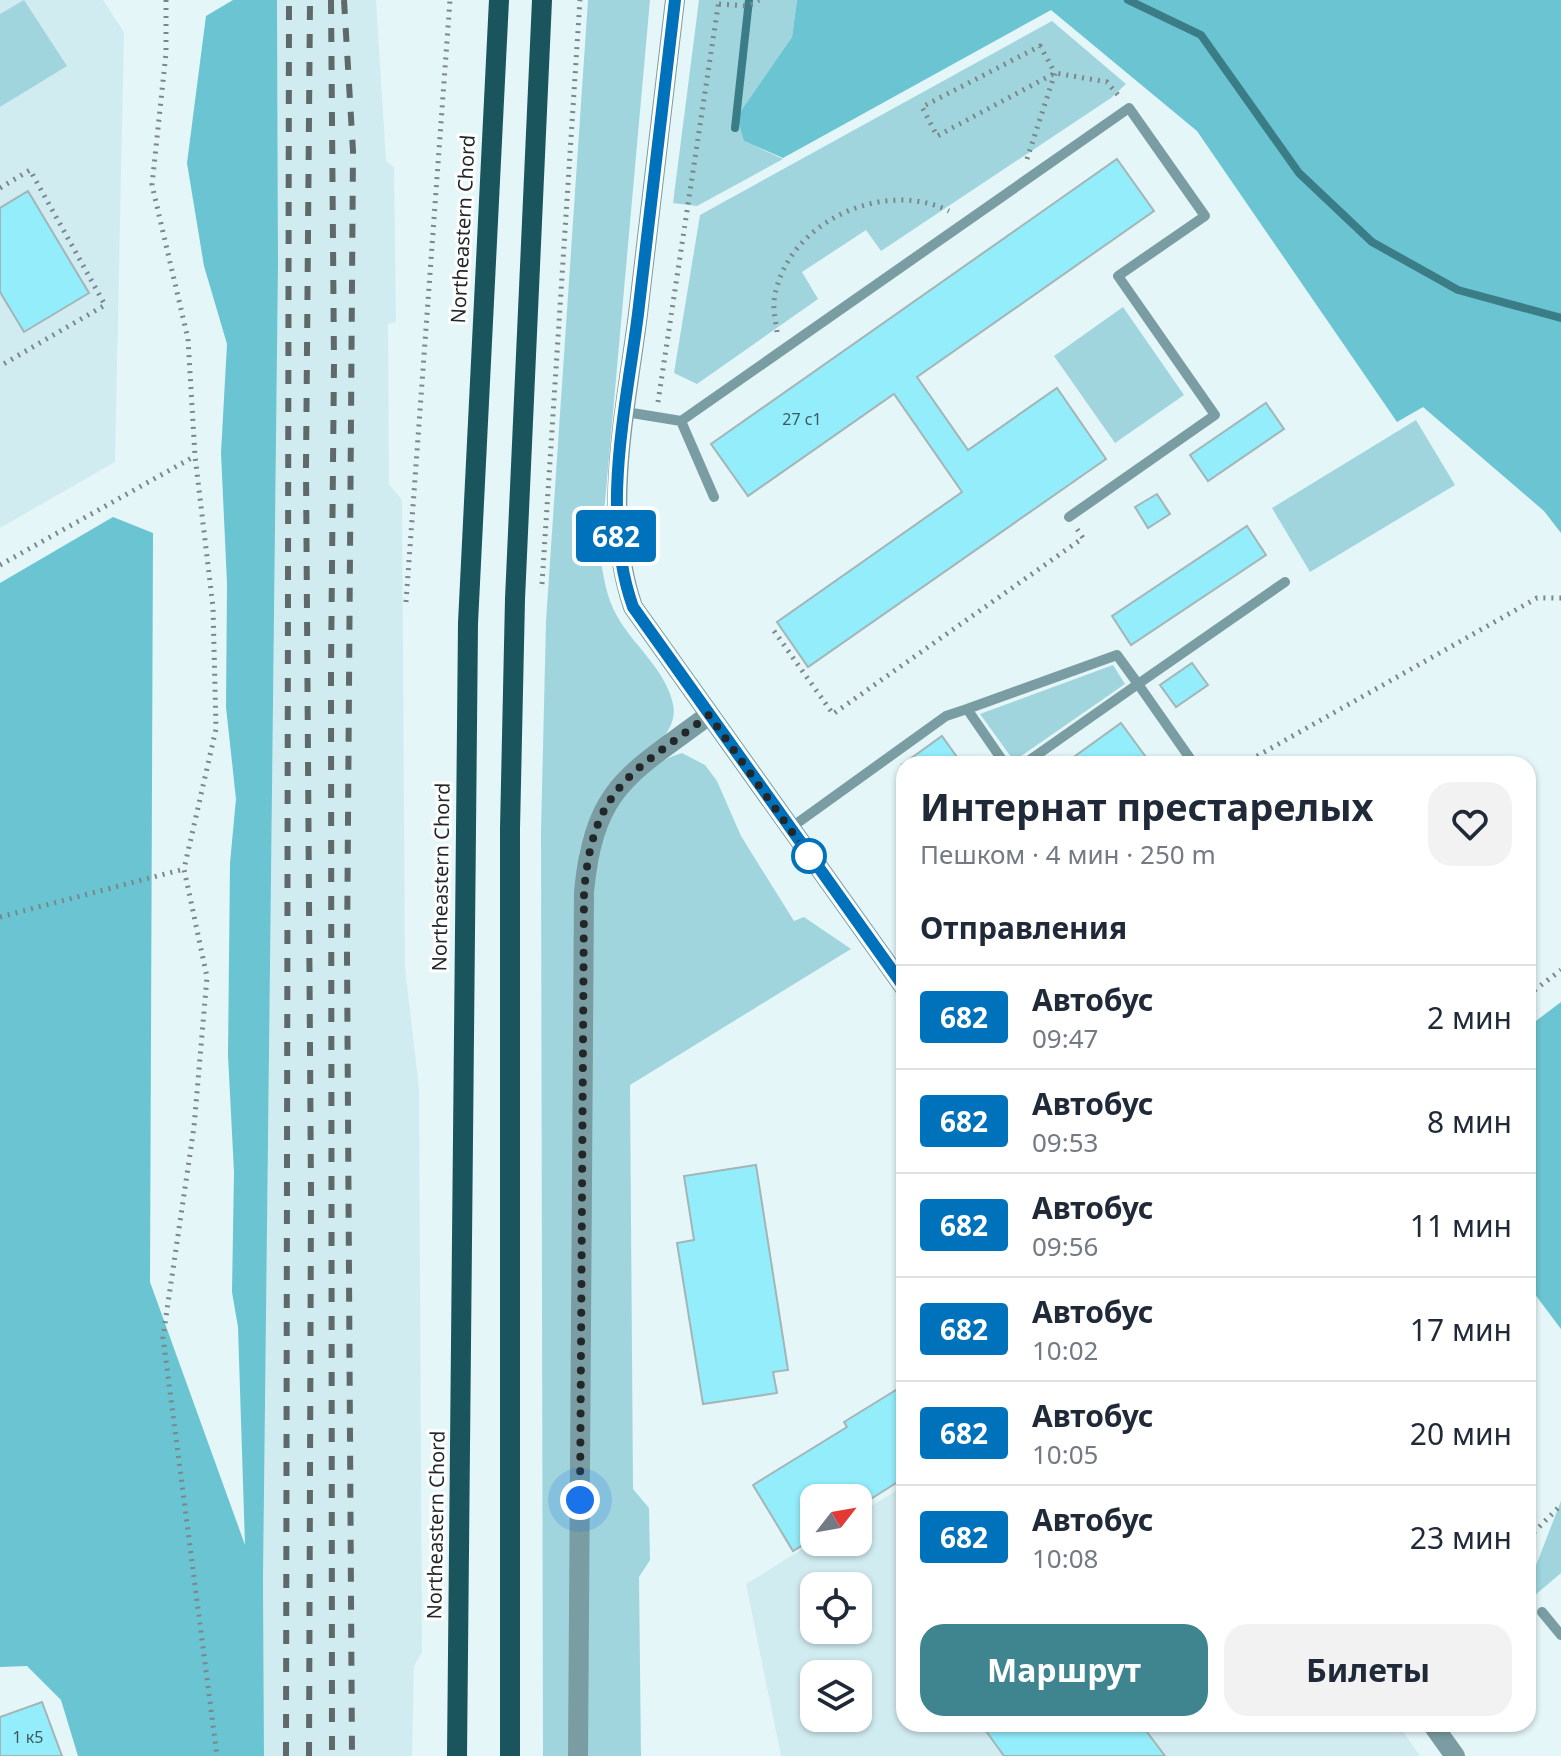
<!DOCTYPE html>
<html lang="ru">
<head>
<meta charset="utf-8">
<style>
  :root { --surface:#fff; --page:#f2f2f3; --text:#1f2937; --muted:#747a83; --line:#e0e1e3; --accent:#3e858f }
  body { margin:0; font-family:"Noto Sans",sans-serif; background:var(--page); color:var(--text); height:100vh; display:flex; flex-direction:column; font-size:30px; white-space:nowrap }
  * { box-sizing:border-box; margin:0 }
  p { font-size:26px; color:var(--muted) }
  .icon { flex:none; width:44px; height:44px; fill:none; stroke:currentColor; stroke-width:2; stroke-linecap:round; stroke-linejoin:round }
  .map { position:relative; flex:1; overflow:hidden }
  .drawer { position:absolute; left:896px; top:756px; width:640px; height:976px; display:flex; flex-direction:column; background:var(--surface); border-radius:24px; box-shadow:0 2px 6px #0004 }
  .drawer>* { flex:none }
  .badge { padding:0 16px; border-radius:6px; font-size:28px; line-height:52px }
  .needle { width:52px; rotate:59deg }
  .controls { position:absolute; left:800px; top:1484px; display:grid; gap:16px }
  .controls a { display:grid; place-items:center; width:72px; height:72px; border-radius:16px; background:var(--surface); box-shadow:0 2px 6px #0004; font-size:40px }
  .you { position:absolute; width:40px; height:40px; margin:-20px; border:6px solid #fff; border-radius:50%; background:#1a73e8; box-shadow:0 0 0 12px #1a73e833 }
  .map>.badge { position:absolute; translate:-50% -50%; box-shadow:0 0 0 4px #fff }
  h2 { padding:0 24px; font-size:30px; line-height:72px }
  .round { display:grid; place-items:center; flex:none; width:84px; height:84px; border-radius:24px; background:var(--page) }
  .overview { display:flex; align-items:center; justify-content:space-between; height:136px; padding:0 24px }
  h1 { font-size:38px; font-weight:700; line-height:60px }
  .cta { display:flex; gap:16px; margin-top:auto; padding:16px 24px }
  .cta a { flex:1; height:92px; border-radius:24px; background:var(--accent); color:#fff; font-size:32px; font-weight:700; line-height:92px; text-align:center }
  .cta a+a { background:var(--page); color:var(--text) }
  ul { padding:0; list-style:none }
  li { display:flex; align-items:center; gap:24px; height:104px; padding:0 24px; border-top:2px solid var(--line) }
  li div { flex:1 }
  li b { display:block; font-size:30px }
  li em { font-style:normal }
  li .badge { min-width:88px; font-weight:700; text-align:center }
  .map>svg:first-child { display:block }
  .built { fill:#d1ecf1; fill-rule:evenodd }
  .green { fill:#a0d5de }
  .forest { fill:#6ac4d1 }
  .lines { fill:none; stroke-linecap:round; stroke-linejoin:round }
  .stream { stroke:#3b7d87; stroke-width:8 }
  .building { fill:#93edfb; stroke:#a4b5b7; stroke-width:2 }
  .path { stroke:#7b8788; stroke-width:5; stroke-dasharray:2 6; stroke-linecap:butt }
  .service { stroke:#799da2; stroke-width:10 }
  .tertiary { stroke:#799da2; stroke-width:20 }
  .primary { stroke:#1a545c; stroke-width:20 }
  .rail { stroke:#5f696a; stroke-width:6; stroke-dasharray:14 14; stroke-linecap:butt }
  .line-casing { stroke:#fff; stroke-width:18 }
  .line { stroke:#0072bc; stroke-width:12 }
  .walk { stroke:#222829; stroke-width:8; stroke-dasharray:0 14.4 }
  .stop-dot { fill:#fff; stroke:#0072bc; stroke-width:4 }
  .labels { text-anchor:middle; stroke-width:6; stroke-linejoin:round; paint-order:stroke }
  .number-label { font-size:16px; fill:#3e595e }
  .street-label { font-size:20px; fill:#222829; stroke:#fff }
</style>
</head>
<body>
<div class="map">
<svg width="1561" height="1756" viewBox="0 0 1561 1756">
  <rect width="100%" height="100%" fill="#e4f6f8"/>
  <path class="built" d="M0,0H103L124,32L115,462L0,528Z
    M277,0H376L386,161L394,167L396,322L388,324L389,484L402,500L405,968L419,1088L422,1652L414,1666L412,1756H264L263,1580L278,265Z
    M904,1486V1724H1398L1420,1756H781L746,1584L814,1542H858V1514ZM814,1586H858V1630H814ZM814,1674H858V1718H814Z"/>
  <path class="green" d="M24,0L67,66L0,107V14Z
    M588,0H650L600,557C604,577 606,597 617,616C633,645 666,670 673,704C681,740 627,764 608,788C592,808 584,830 579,855L571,1756H543L541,833L546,621Z
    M699,0H797L792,37L738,117L744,141L783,159L697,206L673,203Z
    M1052,21L1126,84L1111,98L881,251L866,230L802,272L818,299L697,384L674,373L700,215Z
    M1123,307L1184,395L1115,443L1054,356Z
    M1416,420L1455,485L1310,572L1272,508Z
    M1113,665L1125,684L1014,761L980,714Z
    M682,753L705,765L717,781L741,836L794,921L804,917L851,949L630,1085L633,1489L649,1508L650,1560L639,1577L641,1756H585L592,893C594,875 594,853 600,836C611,801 647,763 682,753Z
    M1561,1501V1573L1528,1601V1586Z"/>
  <path class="forest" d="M233,0H277L278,265L263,1580L264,1756H78L61,1700L27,1666L0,1667V583L113,517L153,533L150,1282L245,1545L238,1327L232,1292L234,1172L228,1055L230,863L236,799L226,707L227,583L221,453L227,344L204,266L187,163L206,16Z
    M797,0H1561V533L1544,511L1423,407L1397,422L1197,131L1051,10L783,158L744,141L737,117L792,37Z
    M1561,1002V1329L1528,1285V1027Z"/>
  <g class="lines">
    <path class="stream" d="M1128,0L1201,35L1299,173L1372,242L1458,290L1561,318
      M735,128L749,0"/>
  </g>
  <path class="building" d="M1117,159L1154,211L917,377L968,450L1057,388L1106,459L808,667L777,622L962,492L894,394L748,496L711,444Z
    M28,191L89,293L24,332L0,292V208Z
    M1266,403L1284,429L1208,481L1190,455Z
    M1157,494L1170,514L1148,528L1135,507Z
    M1247,526L1266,555L1131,645L1112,616Z
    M1192,663L1208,685L1176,707L1160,685Z
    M1121,723L1151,764H1064Z
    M942,736L962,764H903Z
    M756,1165L788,1370L773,1372L777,1393L703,1404L677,1243L694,1240L684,1176Z
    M904,1385V1478L858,1507V1498H814V1538L793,1551L753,1485L847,1427L844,1422Z
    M42,1702L62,1756H0V1717Z
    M981,1724H1141L1165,1756H1004Z"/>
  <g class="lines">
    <path class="path" d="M166,0V53L152,185L188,339L195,456L213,607L216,729L184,869L207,977L194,1127L163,1337L217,1756
      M719,4L748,6L759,0
      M1027,159L1055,73L1040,46L922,107L937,136L1055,73L1107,82L1118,95
      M0,188L30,170L105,305L0,366
      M777,332C776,323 773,311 774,301C784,223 883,178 949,211
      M658,402L719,0
      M0,565L195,456
      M542,584L580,0
      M406,602L450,0
      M774,631L833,714L1083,538L1077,529
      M1243,764L1537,598H1561
      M0,917L184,869
      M902,922L904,921
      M1528,995L1561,970
      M1528,1538L1561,1505"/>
    <path class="service" d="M626,412L681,421L1129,108L1205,216L1118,276L1215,415L1069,517
      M681,421L714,497
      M967,709L1117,655L1138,684L1285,582
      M1024,764L1138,684L1194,764
      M789,829L946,716L967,709L1005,764
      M1542,1612L1561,1635"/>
    <path class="tertiary" d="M675,0C663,105 650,209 638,314C626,410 601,514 633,607L904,987
      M1432,1724L1455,1756
      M578,1756L584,892C594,786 630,774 709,715"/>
    <path class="primary" d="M457,1756L468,623L499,0
      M510,1756V829L515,599L542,0"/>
    <path class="rail" d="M331,0L334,363L331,668L332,1756
      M344,0L353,151L347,954L352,1756
      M286,1756L289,0
      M309,1756L311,1194L306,468L310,0"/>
  </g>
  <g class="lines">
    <g class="line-casing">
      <path id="line" d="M675,0C663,105 650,209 638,314C626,409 600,514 633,607L904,987"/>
    </g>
    <use href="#line" class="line"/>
    <path class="walk" d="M580,1500L584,892C593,787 631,774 709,715L809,856"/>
  </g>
  <circle class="stop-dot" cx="809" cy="856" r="16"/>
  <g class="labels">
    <g class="number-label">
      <text x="802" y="425">27 с1</text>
      <text x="28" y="1743">1 к5</text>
    </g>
    <g class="street-label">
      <text transform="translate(463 229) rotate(-87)" y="7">Northeastern Chord</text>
      <text transform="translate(441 877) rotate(-89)" y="7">Northeastern Chord</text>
      <text transform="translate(436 1525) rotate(-89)" y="7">Northeastern Chord</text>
    </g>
  </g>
</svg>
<div class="controls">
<a><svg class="needle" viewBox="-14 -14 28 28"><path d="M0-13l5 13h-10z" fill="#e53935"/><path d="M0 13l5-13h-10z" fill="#747a83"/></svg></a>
<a><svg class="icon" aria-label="locate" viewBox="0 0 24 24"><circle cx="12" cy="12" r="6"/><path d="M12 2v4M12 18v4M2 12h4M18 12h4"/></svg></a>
<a><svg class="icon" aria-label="layers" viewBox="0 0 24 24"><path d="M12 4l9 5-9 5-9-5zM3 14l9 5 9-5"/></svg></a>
</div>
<div class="you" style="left:580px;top:1500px"></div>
<b class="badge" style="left:616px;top:536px;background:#0072bc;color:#fff">682</b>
<section class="drawer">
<div class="overview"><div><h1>Интернат престарелых</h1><p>Пешком · 4 мин · 250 m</p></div><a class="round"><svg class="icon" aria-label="heart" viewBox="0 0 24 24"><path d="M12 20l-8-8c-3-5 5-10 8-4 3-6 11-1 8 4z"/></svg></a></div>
<h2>Отправления</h2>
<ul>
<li><span class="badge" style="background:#0072bc;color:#fff">682</span><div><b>Автобус</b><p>09:47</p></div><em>2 мин</em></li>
<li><span class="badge" style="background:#0072bc;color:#fff">682</span><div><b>Автобус</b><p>09:53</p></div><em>8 мин</em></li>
<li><span class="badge" style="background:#0072bc;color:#fff">682</span><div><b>Автобус</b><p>09:56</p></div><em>11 мин</em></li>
<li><span class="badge" style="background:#0072bc;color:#fff">682</span><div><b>Автобус</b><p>10:02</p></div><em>17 мин</em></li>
<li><span class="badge" style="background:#0072bc;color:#fff">682</span><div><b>Автобус</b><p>10:05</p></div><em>20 мин</em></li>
<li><span class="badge" style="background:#0072bc;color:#fff">682</span><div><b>Автобус</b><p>10:08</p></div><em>23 мин</em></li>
</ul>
<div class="cta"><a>Маршрут</a><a>Билеты</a></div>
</section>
</div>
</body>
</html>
